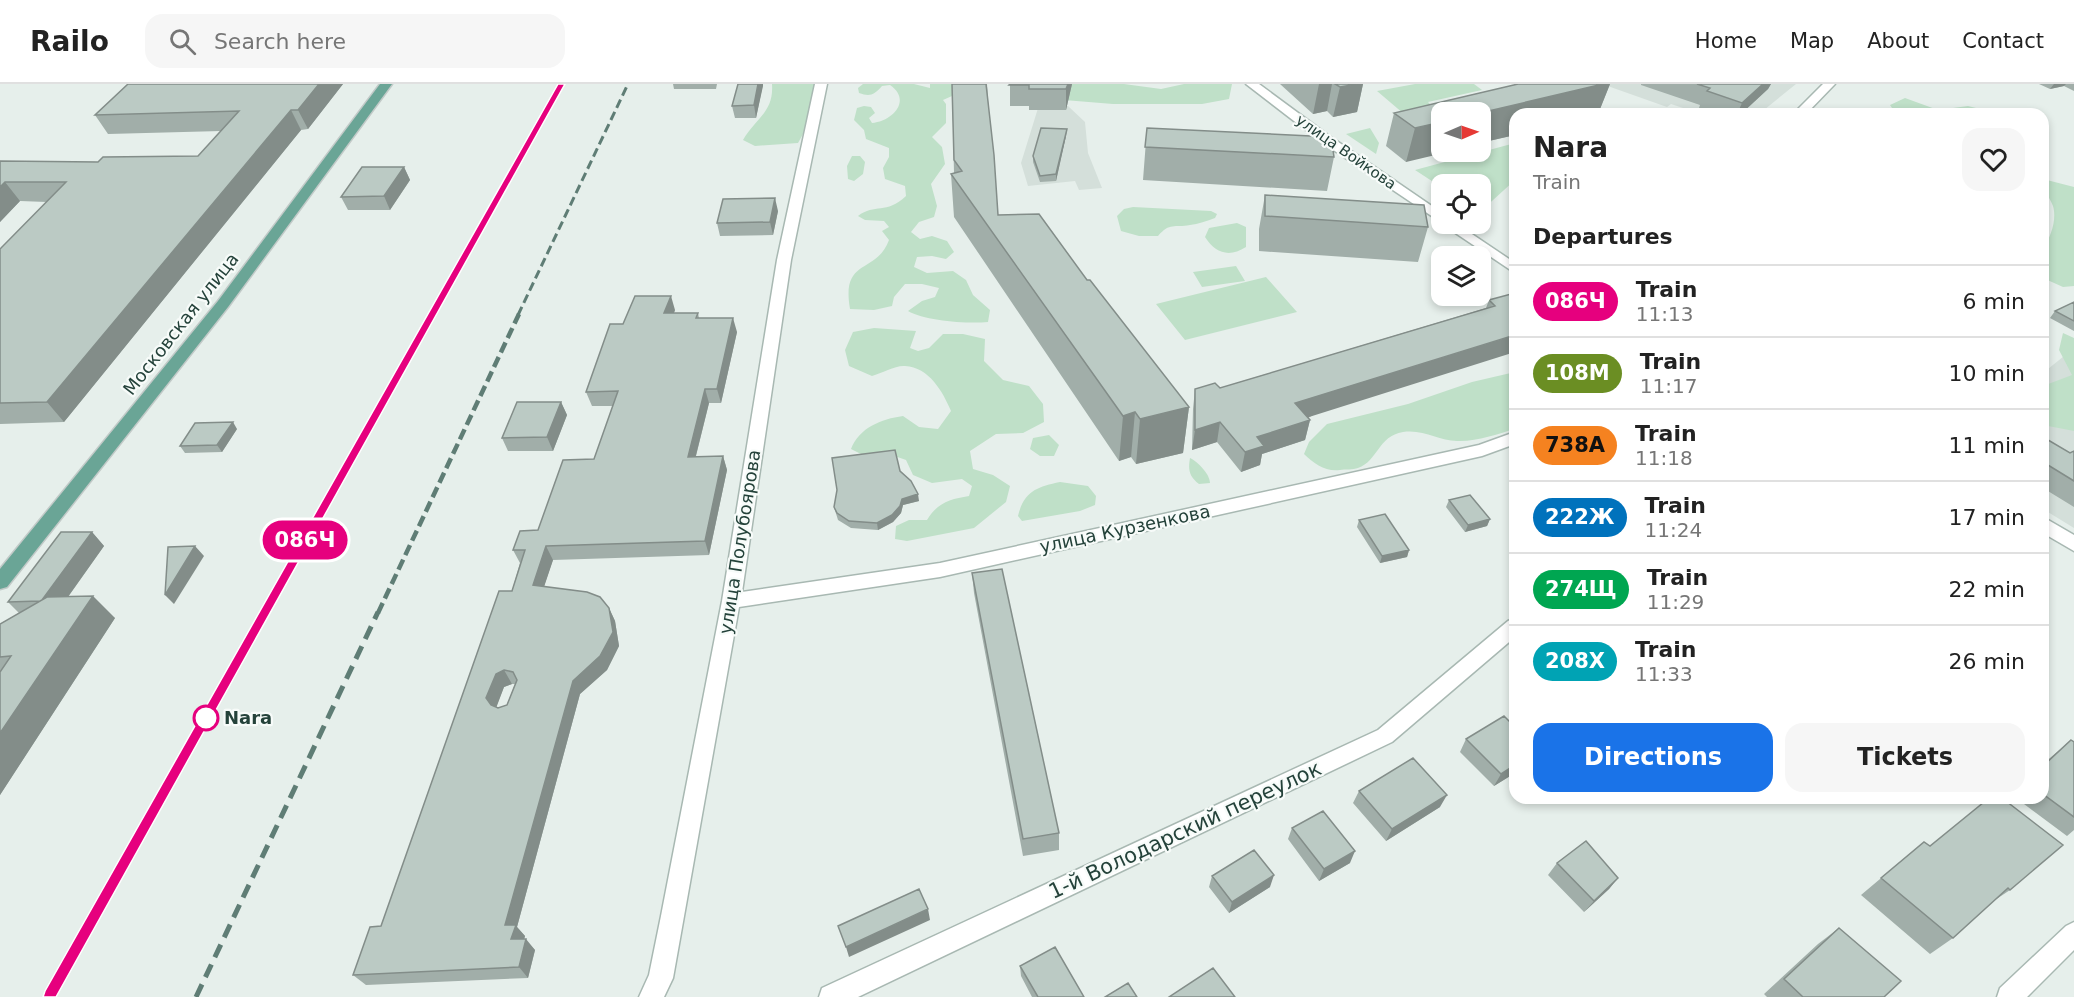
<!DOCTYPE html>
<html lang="en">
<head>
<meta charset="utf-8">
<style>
  :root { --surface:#fff; --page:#f6f6f6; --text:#222; --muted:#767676; --line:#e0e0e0; --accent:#1a73e8 }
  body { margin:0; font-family:"DejaVu Sans",sans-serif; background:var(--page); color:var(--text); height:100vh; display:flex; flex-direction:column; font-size:22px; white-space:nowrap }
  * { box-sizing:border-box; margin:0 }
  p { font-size:20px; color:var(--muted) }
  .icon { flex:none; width:33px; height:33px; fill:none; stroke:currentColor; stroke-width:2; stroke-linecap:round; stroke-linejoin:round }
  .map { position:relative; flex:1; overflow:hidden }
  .details { position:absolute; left:1509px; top:24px; width:540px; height:696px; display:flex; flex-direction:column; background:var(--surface); border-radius:18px; box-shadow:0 3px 9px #0003 }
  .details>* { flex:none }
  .badge { padding:0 12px; border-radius:20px; font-size:21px; line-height:39px }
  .needle { width:39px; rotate:88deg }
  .buttons { position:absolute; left:1431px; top:18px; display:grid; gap:12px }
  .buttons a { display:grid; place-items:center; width:60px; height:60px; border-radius:12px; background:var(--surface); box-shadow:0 3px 9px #0003; font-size:30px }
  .map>.badge { position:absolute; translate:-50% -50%; box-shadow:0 0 0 3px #fff }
  h2 { padding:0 24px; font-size:22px; line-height:54px }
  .round { display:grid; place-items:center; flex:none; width:63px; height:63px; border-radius:18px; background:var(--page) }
  .summary { display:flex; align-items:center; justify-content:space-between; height:102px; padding:0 24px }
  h1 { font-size:28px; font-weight:600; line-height:45px }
  .primary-button { display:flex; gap:12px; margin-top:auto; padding:12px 24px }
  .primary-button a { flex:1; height:69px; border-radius:18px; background:var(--accent); color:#fff; font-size:24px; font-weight:600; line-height:69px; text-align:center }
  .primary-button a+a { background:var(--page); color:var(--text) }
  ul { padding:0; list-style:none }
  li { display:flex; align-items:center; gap:18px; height:72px; padding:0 24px; border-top:2px solid var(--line) }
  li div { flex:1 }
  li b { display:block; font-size:22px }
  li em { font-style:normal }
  li .badge { min-width:66px; font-weight:700; text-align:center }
  header { display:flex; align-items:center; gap:36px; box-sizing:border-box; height:84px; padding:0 30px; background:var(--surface); border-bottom:2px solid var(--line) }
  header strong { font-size:28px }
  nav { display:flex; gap:33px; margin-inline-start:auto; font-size:21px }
  .search { width:420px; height:54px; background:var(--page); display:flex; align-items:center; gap:15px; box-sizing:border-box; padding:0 21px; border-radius:18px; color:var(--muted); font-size:22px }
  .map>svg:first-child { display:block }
  .built { fill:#d4dfda }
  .green { fill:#bfe0c8 }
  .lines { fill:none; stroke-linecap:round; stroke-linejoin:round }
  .minor-casing { stroke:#a8b8b2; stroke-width:3 }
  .major-casing { stroke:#c2cac8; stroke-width:3 }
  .minor { fill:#fff; fill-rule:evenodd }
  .major { fill:#6aa596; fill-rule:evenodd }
  .rail-far2 { stroke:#5f7d75; stroke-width:3; stroke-dasharray:9 4.5; stroke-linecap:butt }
  .rail-far1 { stroke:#5f7d75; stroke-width:4.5; stroke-dasharray:11 5; stroke-linecap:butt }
  .rail { stroke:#5f7d75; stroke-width:5; stroke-dasharray:14 8; stroke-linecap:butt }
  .wall { fill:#a1aea9; fill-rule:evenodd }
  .shaded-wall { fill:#838d89 }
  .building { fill:#bbcac4; stroke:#838d89; stroke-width:1.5; fill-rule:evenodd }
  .line { fill:#e6007e; stroke:#fff; stroke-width:1.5 }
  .stop-dot { fill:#fff; stroke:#e6007e; stroke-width:3 }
  .labels { text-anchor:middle; stroke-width:4.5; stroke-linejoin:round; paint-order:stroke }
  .far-street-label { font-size:15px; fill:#24423a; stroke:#f7fbf9 }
  .street-label { font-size:18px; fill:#24423a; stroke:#f7fbf9 }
  .stop-label { font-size:18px; font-weight:bold; fill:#24423a; stroke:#f7fbf9; text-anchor:start }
  .near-street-label { font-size:21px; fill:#24423a; stroke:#f7fbf9 }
</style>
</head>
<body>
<header>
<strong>Railo</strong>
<div class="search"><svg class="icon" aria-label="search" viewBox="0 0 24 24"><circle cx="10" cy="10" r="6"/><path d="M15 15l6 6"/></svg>Search here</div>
<nav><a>Home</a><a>Map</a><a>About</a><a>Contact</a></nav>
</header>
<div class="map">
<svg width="2074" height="913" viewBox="0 0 2074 913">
  <rect width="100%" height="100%" fill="#e6efeb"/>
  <path class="built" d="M1602,0H1796L1759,30H1701L1671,20L1667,23Z
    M1039,21L1068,22L1085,38L1088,69L1102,104L1079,106L1075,97L1028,102L1021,79Z
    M2074,264V444L2043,425V289Z"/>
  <path class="green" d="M772,0H817L807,43L798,59L755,62L743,56C756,34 774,28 772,0Z
    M863,0H914L930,4V0H952V12L943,16L946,20V39L932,53L942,63L945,80L931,100L937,122L934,133L919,138L911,148L920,155L932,152L947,157L954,168L946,175L932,172L917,173L914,183L927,189L953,187L966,196L973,211L990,226L988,238C968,240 925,237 908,227L922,217L935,213L939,204L922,200H905L894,213L892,222L874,226L850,225C841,173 876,191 889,156L882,147L889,143L884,137L865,136L858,132C875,119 886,131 906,112L905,102L885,95L883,84L889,73V64L866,55L864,46L854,36L857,24L864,22L871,23L875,29L869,34L872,39C893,37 912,16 890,1L882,2C874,11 870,13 859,9L858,4Z
    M1045,0H1124L1161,5L1184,0H1232L1229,15L1202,20H1113L1064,16Z
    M1415,0H1474L1482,6L1428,18L1433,23L1404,30L1377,7Z
    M1905,14L1938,26L1968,22L2000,30H1896L1890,21Z
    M1370,44L1379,59L1376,70L1346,50Z
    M1515,59V96L1481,127L1480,100H1442L1441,103L1415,86Z
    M852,72H860L865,78L863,90L854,97L848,95L847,82Z
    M2043,95L2074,103V202L2063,203L2043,194V163C2051,154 2057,135 2053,122C2049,112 2043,107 2043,95Z
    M1133,123L1211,127L1217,130L1215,134C1207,137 1198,140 1190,141C1174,144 1170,138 1158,152H1139L1121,147L1117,132L1124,125Z
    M1237,139L1246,143V163C1229,174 1215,169 1205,153L1209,144Z
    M1236,182L1245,197L1202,203L1193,188Z
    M1266,193L1297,228L1185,256L1156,220Z
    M874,244L916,247L910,264L918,267L929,264L943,250H963L985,255L984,277L1003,296L1029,302L1043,320L1044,338L1023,349L996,350L970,367L973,385L993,391L1010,402L1006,418L974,444L907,457L895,455L896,442L909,436H927C937,419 950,415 969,412L972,402L962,395L932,399L913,391L906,376L886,369L865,372L851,365C859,344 881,335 903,332L919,343L938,345L951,327C943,308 929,283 905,282C896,281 882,289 872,292L849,282L845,266L853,248Z
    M2063,249L2074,254V347L2043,341V302L2072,291L2059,266Z
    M1515,288V345C1497,350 1476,358 1457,357C1439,357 1424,345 1403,348C1378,352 1378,377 1358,384C1353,386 1345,385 1340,386C1326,388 1314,380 1304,370L1309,358L1327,340L1408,320L1472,298Z
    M1049,351L1059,361L1054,372H1040L1030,365L1033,354Z
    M1190,374C1198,378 1210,390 1210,399L1199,400C1189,392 1188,386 1190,374Z
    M1060,398L1088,402L1096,412L1095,421L1080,427L1022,437L1018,432C1024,407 1037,403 1060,398Z"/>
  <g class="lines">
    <g class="minor-casing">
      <path id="minor" d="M815,0H827L791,176L742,508L940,479L1479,361L1515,348V360L1482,372L940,493L739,523L673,894L664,913H639L649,891L661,832L722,517L777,176Z
        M1246,0H1259L1328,51L1442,129V139L1320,57Z
        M1823,0H1835L1806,30H1793Z
        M1442,140H1457L1515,179V189Z
        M2043,433L2074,451V467L2043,449Z
        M1515,534V553L1392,658L858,913H819L822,904L1378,646L1508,537Z
        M2074,838V866L2027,913H1997L2000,904L2066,842Z"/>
    </g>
    <g class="major-casing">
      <path id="major" d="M380,0H392L228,223L7,503L0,505V485L218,217Z"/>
    </g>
    <use href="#minor" class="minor"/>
    <use href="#major" class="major"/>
    <path class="rail-far2" d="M430,231L562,0
      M518,231L628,0"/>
    <path class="rail-far1" d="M264,529L431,230
      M378,529L519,230"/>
    <path class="rail" d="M51,913L265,528
      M196,913L378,528"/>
  </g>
  <path class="wall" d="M128,0H343L308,45L301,46L64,338L0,340V165L47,118L20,117L0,138V77L98,78L198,72L221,47L108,50L95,31Z
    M673,0H717L716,5H674Z
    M738,0H763L756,34H735L732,22Z
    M952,0H987L988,16L998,131L1087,196L1189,323L1183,369L1136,380L1131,373L1119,377L954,133L951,90L954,89Z
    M1010,0H1072L1066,26H1029V22H1010Z
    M1280,0H1363L1357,28L1333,33L1327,27L1313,30Z
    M1518,0H1610L1598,30H1515V51L1480,59V28L1406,78L1386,62L1394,29Z
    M1641,0H1771L1768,5L1741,30H1716L1699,24L1700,21L1641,1Z
    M2039,0H2074V7L2064,2L2050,5Z
    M1147,44L1334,73L1327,107L1143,96Z
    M1066,52L1056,97L1040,98L1033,78V72Z
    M404,83L410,96L390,126H348L341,113Z
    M1265,111L1428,143L1418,178L1259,167V145Z
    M778,127L773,151L720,152L717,139Z
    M1515,213L1308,334L1310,336L1305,356L1262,370L1260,381L1241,388L1217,358L1192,366L1193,325L1195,305L1220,304L1486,224L1489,216Z
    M2074,218V247L2050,234L2055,227Z
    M675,226L674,229H698L699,234L737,248L721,319H709L696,372H723L727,386L709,471L553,476L544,502L609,524L615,537L619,562L607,586L580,610L517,843L525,852L524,855L535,866L528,894L366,901L353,891L381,842L512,507L520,479L513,466L538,446L594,375L613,322H592L586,308L623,240ZM512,600H515L507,621L498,624L496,623L504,603Z
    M561,318L567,331L553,367H508L502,354Z
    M237,345L222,368L185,369L180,362Z
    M2043,353L2070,369L2074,367V423L2043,404Z
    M900,387L919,417L903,421L901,429L893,438L878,446L851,444L838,436L834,423Z
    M1449,416L1490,435L1487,442L1465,448L1446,423Z
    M1359,436L1409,466L1407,473L1380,479L1357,443Z
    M92,448L104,462L68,513L115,534L0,711V540L19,529L8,518Z
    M972,489L1059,749V766L1023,772L974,509Z
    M1466,655L1515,689L1494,702L1460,668Z
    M2071,656L2074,658V746L2067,752L2016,714H2043V680Z
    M1359,707L1440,723L1386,757L1353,719Z
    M1292,744L1350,779L1319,797L1288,755Z
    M1924,758L1929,762L2010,806L1995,816L1953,854L1930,870L1861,811Z
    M1557,779L1618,794L1609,805L1584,828L1548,791Z
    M1212,792L1270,803L1229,829L1209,803Z
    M1839,844L1884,913H1767L1764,910L1818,860Z
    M1020,882L1084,913H1032L1021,892Z"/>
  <path class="shaded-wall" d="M319,0H343L308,45L298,26Z
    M758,0H763V2L756,34L754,21Z
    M1068,0H1072L1066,26V5Z
    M1319,0H1332L1327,27L1313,30Z
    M1357,0H1363L1357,28L1333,33L1340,3Z
    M1603,0H1610L1598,30H1515V51L1480,59V29Z
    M1763,0H1771L1768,5L1741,30H1737L1742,19Z
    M2054,0H2066L2064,2L2050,5Z
    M291,26L301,46L64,338L47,318Z
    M1442,38V68H1448L1406,78L1415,44Z
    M1067,45L1066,52L1056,97V90Z
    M404,83L410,96L390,126L384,112Z
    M5,98L20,117L0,138V103Z
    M775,114L778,127L773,151L770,138Z
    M671,212L675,226L668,243L664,229Z
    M733,234L737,248L721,319L717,305Z
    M1515,251V268L1290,339L1295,319Z
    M705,305L709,319L692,387L688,373Z
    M561,318L567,331L553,367L547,353Z
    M1189,323L1183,369L1136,380L1140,335Z
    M1135,328L1131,373L1119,377L1123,332Z
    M1310,336L1305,356L1262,370L1260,381L1241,388L1245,368L1257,353Z
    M233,338L237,345L222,368L217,361Z
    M1220,338L1217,358L1192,366L1195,346Z
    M723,372L727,386L709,471L705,457Z
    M918,410L919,417L903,421L901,429L893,438L878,446L877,439L902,415Z
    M1490,435L1487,442L1465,448L1468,441Z
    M92,448L104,462L55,531L41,517Z
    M195,462L204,472L174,520L165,511Z
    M546,462L553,476L540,515L533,501Z
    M1409,466L1407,473L1380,479L1382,472Z
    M93,512L115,534L0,711V649Z
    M609,524L615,537L619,562L607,586L580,610L517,843L525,852L521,867L511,855L505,841L573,597Z
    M504,586L512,600L504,603L495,627L486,614L496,590Z
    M1515,681V689L1494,702L1501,690Z
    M1447,711L1440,723L1386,757L1392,745Z
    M1355,767L1350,779L1319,797L1324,785Z
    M1274,791L1270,803L1229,829L1232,818Z
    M1618,794L1609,805L1584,828L1594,817Z
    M928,825L930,836L849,873L846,863Z
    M526,855L535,866L528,894L519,883Z"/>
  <path class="building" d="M128,0H319L298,26H291L47,318L0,319V165L66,98H5L0,103V77L98,78L103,73L198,72L239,27L95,31Z
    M738,0H758L754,21L732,22Z
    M952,0H986L994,71L998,131L1039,130L1087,196H1090L1189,323L1140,335L1135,328L1123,332L951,90L962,87L954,76Z
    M1010,0H1068L1066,5H1029V1H1009Z
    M1335,0H1357L1340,3Z
    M1518,0H1603L1480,29L1442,28V38L1415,44L1394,29Z
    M1697,0H1763L1742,19L1707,7L1710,4Z
    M1041,44L1067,45L1056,90L1040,92L1033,72Z
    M1147,44L1331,53L1334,73L1145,63Z
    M362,83H404L384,112L341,113Z
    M1265,111L1424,121L1428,143L1265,132Z
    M775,114L770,138L717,139L723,115Z
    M1511,210L1515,213V251L1295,319L1310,336L1257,353L1264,362L1245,368L1220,338L1195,346V305L1215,299L1220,304L1495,222L1489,216Z
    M635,212H671L664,229H698L696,234H733L717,305H705L688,373L723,372L705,457L546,462L533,501L587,508L600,513L609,524L613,548L600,572L573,597L505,841H516L511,855H526L519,883L353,891L370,843L381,842L499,507H512L525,466H513L520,447L538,446L563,376L594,375L618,307L586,308L610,240H623ZM504,586L513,588L517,596L507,621L498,624L491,621L486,614L496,590Z
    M2074,218V237L2055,227Z
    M517,318H561L547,353L502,354Z
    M233,338L217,361L180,362L195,339Z
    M2043,353L2070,369L2074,367V397L2043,378Z
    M895,366L900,387L911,397L918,410L902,415L900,422L892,431L877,439L849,437L837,429L834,423L837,406L832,374Z
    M1470,411L1490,435L1468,441L1449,416Z
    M1385,430L1409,466L1382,472L1359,436Z
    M61,448H92L42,516L40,517L8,518Z
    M195,462L165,511L168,463Z
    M1002,485L1059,749L1023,755L972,489Z
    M93,512L0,649V588L11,572L0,573V540L47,513Z
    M1504,632L1515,643V681L1501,690L1466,655Z
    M2071,656L2074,658V733L2043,710V682Z
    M1413,674L1447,711L1392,745L1359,707Z
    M1989,714H2002L2063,761L2010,806L2008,804L1953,854L1881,794L1924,758L1930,762Z
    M1323,727L1355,767L1324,785L1292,744Z
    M1586,757L1618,794L1594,817L1557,779Z
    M1254,766L1274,791L1232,818L1212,792Z
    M919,805L928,825L846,863L838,842Z
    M1839,844L1901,897L1884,913H1803L1784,895Z
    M1055,863L1084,913H1038L1020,882Z
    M1213,884L1235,913H1169Z
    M1128,899L1137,913H1105Z"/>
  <path class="line" d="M558,0H565L56,913H43L45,907Z"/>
  <circle class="stop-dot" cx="206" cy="634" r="12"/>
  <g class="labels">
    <g class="far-street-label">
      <text transform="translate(1346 68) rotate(35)" y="5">улица Войкова</text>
    </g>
    <g class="street-label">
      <text transform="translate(181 240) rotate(-52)" y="6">Московская улица</text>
      <text transform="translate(1125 445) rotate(-12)" y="6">улица Курзенкова</text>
      <text transform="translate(740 458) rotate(-81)" y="6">улица Полубоярова</text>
    </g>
    <g class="stop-label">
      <text x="224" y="640">Nara</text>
    </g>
    <g class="near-street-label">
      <text transform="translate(1185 746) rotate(-25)" y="7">1-й Володарский переулок</text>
    </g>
  </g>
</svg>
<div class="buttons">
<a><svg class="needle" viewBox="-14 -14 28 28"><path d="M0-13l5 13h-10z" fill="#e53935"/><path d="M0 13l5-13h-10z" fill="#767676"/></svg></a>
<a><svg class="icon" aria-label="locate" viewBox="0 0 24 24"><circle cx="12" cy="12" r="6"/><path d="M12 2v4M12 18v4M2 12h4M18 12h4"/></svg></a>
<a><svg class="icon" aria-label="layers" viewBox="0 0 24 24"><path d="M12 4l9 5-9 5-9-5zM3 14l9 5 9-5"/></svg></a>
</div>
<b class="badge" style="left:305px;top:456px;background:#e6007e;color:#fff">086Ч</b>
<section class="details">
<div class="summary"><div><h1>Nara</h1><p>Train</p></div><a class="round"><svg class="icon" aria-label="heart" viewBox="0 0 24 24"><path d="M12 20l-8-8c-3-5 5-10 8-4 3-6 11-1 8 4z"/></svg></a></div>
<h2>Departures</h2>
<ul>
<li><span class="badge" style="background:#e6007e;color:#fff">086Ч</span><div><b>Train</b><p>11:13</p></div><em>6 min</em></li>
<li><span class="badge" style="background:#6b8e23;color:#fff">108М</span><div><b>Train</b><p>11:17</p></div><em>10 min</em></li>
<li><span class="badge" style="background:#f58220;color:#111">738А</span><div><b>Train</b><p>11:18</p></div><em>11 min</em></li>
<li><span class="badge" style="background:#0072bc;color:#fff">222Ж</span><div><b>Train</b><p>11:24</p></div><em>17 min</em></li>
<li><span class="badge" style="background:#00a651;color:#fff">274Щ</span><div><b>Train</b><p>11:29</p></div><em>22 min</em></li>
<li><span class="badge" style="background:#00a3b4;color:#fff">208Х</span><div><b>Train</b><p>11:33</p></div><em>26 min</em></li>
</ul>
<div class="primary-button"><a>Directions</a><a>Tickets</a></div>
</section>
</div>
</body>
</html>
